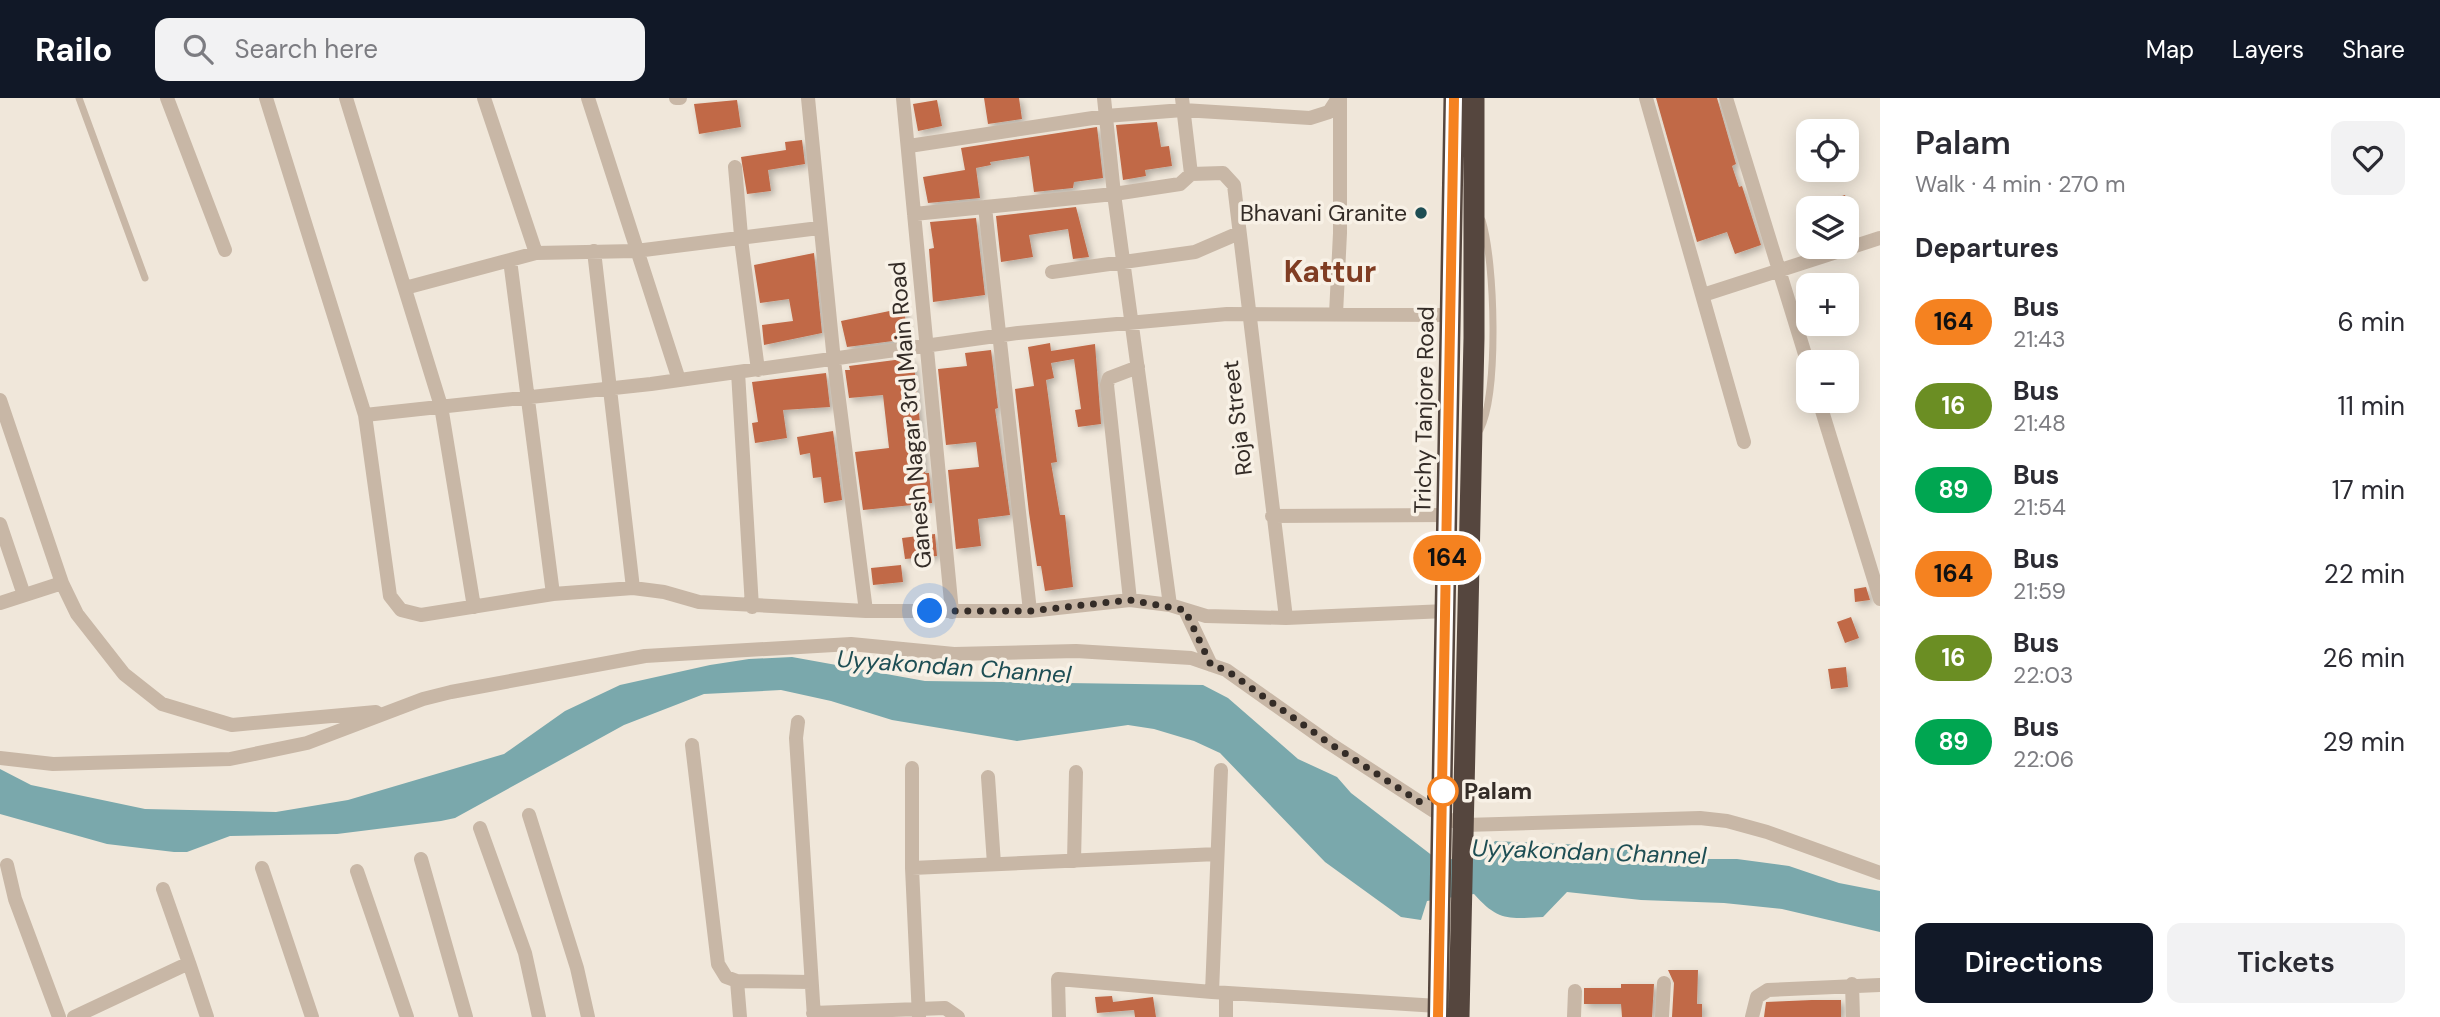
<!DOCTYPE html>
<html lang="en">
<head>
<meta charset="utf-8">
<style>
  :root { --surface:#fff; --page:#f2f2f3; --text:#2b2b33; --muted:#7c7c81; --accent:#111827 }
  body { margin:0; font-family:"DM Sans",sans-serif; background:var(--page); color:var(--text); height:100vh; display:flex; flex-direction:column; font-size:26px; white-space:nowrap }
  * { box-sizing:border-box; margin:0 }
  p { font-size:23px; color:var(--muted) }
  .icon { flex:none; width:38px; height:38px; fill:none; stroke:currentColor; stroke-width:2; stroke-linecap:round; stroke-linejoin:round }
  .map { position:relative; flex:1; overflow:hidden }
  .panel { display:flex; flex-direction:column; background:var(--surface); width:560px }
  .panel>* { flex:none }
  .badge { padding:0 14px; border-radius:23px; font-size:24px; line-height:46px }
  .tools { position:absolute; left:1796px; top:21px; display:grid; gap:14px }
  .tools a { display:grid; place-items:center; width:63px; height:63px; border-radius:14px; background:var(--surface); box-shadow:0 4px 18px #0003; font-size:35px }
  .you { position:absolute; width:35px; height:35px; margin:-18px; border:5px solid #fff; border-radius:50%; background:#1a73e8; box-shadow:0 0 0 10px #1a73e833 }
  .map>.badge { position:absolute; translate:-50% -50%; box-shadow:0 0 0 4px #fff }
  h2 { padding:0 35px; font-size:26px; line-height:63px }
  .round { display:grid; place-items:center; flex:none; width:74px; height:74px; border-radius:14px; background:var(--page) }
  .summary { display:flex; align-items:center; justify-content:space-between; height:119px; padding:0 35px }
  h1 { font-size:33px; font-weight:600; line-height:52px }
  .action { display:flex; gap:14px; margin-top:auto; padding:14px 35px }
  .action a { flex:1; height:80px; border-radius:14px; background:var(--accent); color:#fff; font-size:28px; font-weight:600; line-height:80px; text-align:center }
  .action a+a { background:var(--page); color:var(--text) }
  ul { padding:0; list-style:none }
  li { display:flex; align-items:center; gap:21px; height:84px; padding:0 35px }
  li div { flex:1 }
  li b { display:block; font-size:26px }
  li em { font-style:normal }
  li .badge { min-width:77px; font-weight:700; text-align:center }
  header { display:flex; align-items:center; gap:42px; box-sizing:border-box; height:98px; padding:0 35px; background:var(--accent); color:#fff }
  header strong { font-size:33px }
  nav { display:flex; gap:38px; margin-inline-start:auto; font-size:24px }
  .search { width:490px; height:63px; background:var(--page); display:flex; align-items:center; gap:18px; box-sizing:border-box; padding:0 24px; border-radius:14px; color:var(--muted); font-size:26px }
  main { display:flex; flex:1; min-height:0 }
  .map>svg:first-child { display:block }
  .water { fill:#7aa8ac }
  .building { fill:#c16947; filter:url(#shadow) }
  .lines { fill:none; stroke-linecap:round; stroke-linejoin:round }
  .lane { stroke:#c8b7a6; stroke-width:7 }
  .street { stroke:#c8b7a6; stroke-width:14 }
  .highway { stroke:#55463e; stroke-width:21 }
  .line-casing { stroke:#fff; stroke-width:16 }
  .line { stroke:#f58220; stroke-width:10 }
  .walk { stroke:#342c27; stroke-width:7; stroke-dasharray:0 12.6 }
  .poi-dot { fill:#1e4e54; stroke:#f8f1e6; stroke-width:2.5 }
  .stop-dot { fill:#fff; stroke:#f58220; stroke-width:3.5 }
  .labels { text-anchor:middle; stroke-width:7; stroke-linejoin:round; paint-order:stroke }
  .poi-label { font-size:23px; fill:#342c27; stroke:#f8f1e6; text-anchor:end }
  .street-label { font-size:23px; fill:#342c27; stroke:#f8f1e6 }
  .stop-label { font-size:23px; font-weight:bold; fill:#342c27; stroke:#f8f1e6; text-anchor:start }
  .water-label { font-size:24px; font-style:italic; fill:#1e4e54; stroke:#f8f1e6 }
  .district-label { font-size:30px; font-weight:bold; fill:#803d23; stroke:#f8f1e6 }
</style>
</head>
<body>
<header>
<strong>Railo</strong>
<div class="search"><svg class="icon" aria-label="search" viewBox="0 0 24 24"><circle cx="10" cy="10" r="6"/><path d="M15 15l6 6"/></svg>Search here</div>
<nav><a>Map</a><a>Layers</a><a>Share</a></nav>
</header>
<main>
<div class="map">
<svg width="1880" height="919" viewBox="0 0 1880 919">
  <defs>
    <filter id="shadow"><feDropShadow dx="3.5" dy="3.5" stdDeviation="3.5" flood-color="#0004"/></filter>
  </defs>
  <rect width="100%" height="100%" fill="#f0e7da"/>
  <path class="water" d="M792,559L925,583L1203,587L1228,600L1298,661L1337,679L1351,695L1438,762L1483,759L1495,743L1585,747L1705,761H1737L1789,768L1839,785L1880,793V834L1782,811L1724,805L1641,802L1567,794L1543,819C1508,821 1498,823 1474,796L1427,803L1421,822L1401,819L1325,764L1220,655L1194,643L1154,631L1128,627L1017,643L892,622L831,603L781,592L704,596L624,627L455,720L441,723L337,736L230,738L187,754H174L107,746L0,716V671L31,687L145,711L276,714L348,702L504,656L565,613L620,587L710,567L749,561Z"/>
  <path class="building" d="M984,0H1019L1022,21L988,26Z
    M1656,0H1717L1736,66L1732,68L1739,89L1742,88L1761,147L1735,156L1727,134L1697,144Z
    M737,2L741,29L699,36L694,6Z
    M937,2L942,28L918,33L913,6Z
    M1157,24L1161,49L1169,48L1172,68L1145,72L1146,78L1123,82L1116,27Z
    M1097,29L1103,80L1074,84L1073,90L1034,94L1029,58L990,64L991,67L976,70L980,100L928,105L923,79L965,72L961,50Z
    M802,42L805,66L768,72L771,93L747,96L741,59L786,52L785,44Z
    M1845,97L1850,110H1812V108Z
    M1076,109L1089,159L1073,161L1068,131L1029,137L1033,159L1001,164L996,118Z
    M976,120L985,197L933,204L929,151L934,150L930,124Z
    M814,155L822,235L764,247L762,227L793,223L789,201L760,205L754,167Z
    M904,210L908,241L847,249L841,223Z
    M1050,245L1051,253L1095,246L1101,326L1078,329L1075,312L1081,311L1074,261L1051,265L1054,280L1046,282L1057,364L1051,365L1060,417H1065L1073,489L1045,493L1041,468H1037L1029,415L1015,291L1034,288L1028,249Z
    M991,252L998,310L995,311L1010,417L978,421L981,448L956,451L948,372L979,369L976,344L946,347L938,271L967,268L965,255Z
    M910,260L914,266L925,375H929L932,405L863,412L855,354L889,350L883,297L849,300L845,272H850L849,268Z
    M826,275L830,309L783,312L787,340L755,345L752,325L758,324L752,284Z
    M833,333L842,402L824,405L821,379L813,380L810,355L800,357L797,339Z
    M935,436L937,458L905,461L902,440Z
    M901,467L903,484L873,487L871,470Z
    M1866,489L1870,502L1855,504L1854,491Z
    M1851,519L1859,540L1845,545L1837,524Z
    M1846,569L1848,589L1831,591L1828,571Z
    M1668,872H1698L1697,906H1702V919H1672L1674,885Z
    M1621,886H1654L1652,919H1622L1621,906H1584V890H1621Z
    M1112,898L1113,904L1153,899L1156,919H1135L1134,912L1097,915L1095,899Z
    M1812,902H1841V919H1764L1766,904Z"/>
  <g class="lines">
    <path class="lane" d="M79,0L145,180
      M1480,332C1499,294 1495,164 1482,122"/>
    <path class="street" d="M167,0L225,152
      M266,0L365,317L390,498L401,512L421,517L553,496L633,490L664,494L699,504L866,513H1030L1130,502L1170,507L1206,518L1286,520L1446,513
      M346,0L441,308L474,509
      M484,0L536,155
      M588,0L679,282
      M676,0H680
      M808,0L834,263L866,513
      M903,0L952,514
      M1104,0L1114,96L1170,507
      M1646,0L1744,344
      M1726,0L1808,266
      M909,48L1106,18L1183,12L1310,20L1329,14L1338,0
      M735,69L742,149L758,272
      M1191,76L1223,75L1234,87L1286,520
      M914,116L985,109
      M594,153L633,490
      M510,162L553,496
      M1052,174L1195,154L1239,135
      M405,190L536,155L636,153L819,130
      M1703,197L1880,140
      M1336,216L1340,135V0
      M738,274L752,509
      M0,302L62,485L77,516L124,576L162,606L232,627L376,614
      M1819,303L1880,501
      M365,317L651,286L1018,235L1227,216L1452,217
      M1272,418L1448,417
      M0,426L24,497
      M1130,502L1107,287L1109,280L1138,269
      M0,505L62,485
      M1185,512L1211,567
      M1030,513L985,109L1114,96L1180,86L1191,76L1182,0
      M798,624L796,640L814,919
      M692,647L718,866L726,879L737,883L811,884
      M0,660L53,666L230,661L307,645L423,601L451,594L645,558L851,546L954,556L1076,553L1191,560L1226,572L1329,645L1443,719L1464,727L1700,720L1727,723L1767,734L1880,775
      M912,670V770L919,919
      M1221,672L1212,894L1438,908
      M988,679L994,766
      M529,717L577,870L588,919
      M480,730L525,855L539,919
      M421,761L466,919
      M1074,763L1076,674
      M7,767L15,801L59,919
      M262,770L312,919
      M912,770L1217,756
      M357,773L407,919
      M163,791L189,865
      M737,883L740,919
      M1852,886L1853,919
      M813,915L945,910L958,919
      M74,919L189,865L207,919
      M1059,919L1058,881L1212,894
      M1226,919V895
      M1574,919L1575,893
      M1662,919L1664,885
      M1752,919L1757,899L1768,892L1880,887"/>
    <path class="highway" d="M1438,919L1454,0
      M1459,919L1474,240V0"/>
  </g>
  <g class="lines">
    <g class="line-casing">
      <path id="line" d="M1438,919L1454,0"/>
    </g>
    <use href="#line" class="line"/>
    <path class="walk" d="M930,513H1030L1129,502L1185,512L1211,567L1226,572L1329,645L1420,704L1443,693"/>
  </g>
  <circle class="poi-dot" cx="1421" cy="115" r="7"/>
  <circle class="stop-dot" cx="1443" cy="693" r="14"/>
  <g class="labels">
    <g class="poi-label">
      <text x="1407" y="123">Bhavani Granite</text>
    </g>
    <g class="street-label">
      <text transform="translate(1424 312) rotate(-89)" y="8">Trichy Tanjore Road</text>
      <text transform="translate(910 317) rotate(-95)" y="8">Ganesh Nagar 3rd Main Road</text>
      <text transform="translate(1237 320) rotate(-97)" y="8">Roja Street</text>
    </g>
    <g class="stop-label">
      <text x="1464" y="701">Palam</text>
    </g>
    <g class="water-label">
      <text transform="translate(954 569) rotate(4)" y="8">Uyyakondan Channel</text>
      <text transform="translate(1589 754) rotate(2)" y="8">Uyyakondan Channel</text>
    </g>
    <g class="district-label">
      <text x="1330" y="184">Kattur</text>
    </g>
  </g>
</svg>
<div class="tools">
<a><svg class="icon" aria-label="locate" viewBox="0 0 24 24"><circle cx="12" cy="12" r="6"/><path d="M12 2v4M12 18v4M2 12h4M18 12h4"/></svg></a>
<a><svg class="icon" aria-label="layers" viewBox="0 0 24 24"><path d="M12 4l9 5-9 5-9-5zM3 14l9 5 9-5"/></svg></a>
<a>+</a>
<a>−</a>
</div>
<div class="you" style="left:930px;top:513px"></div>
<b class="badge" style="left:1447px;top:460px;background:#f58220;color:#111">164</b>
</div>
<section class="panel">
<div class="summary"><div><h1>Palam</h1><p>Walk · 4 min · 270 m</p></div><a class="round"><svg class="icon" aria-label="heart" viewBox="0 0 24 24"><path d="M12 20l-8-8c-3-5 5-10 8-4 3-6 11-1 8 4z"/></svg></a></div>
<h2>Departures</h2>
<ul>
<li><span class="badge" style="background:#f58220;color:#111">164</span><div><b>Bus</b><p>21:43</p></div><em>6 min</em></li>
<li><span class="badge" style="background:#6b8e23;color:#fff">16</span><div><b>Bus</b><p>21:48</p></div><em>11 min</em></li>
<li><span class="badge" style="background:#00a651;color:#fff">89</span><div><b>Bus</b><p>21:54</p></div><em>17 min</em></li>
<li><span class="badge" style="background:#f58220;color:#111">164</span><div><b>Bus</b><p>21:59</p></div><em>22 min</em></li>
<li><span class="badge" style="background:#6b8e23;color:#fff">16</span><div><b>Bus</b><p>22:03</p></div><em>26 min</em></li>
<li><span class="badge" style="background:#00a651;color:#fff">89</span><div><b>Bus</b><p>22:06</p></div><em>29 min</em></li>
</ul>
<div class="action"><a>Directions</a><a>Tickets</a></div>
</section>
</main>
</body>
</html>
